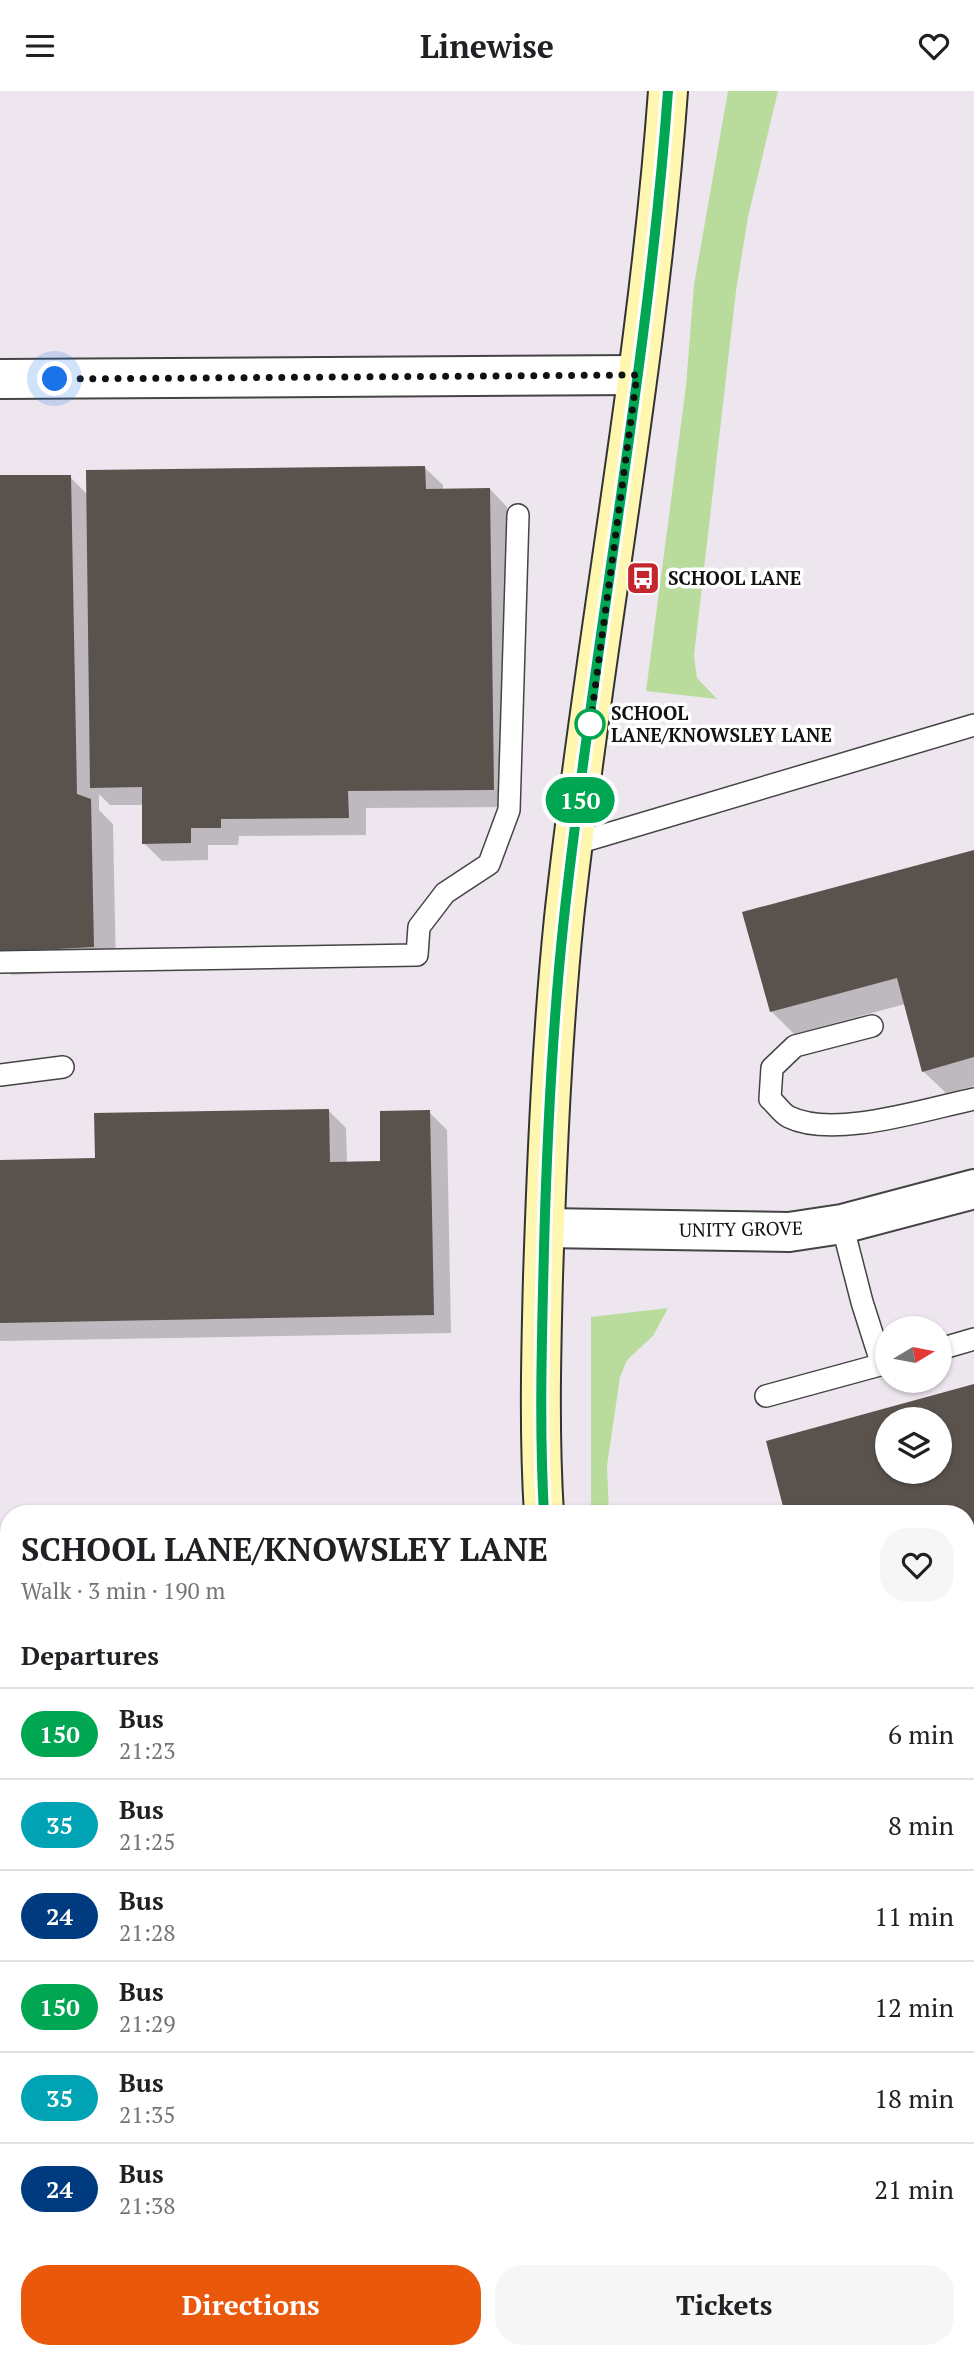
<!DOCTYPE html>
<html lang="en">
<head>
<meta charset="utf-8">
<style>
  :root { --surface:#fff; --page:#f6f6f6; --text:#202124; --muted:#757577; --line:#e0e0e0; --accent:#ea580c }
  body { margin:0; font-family:"PT Serif",serif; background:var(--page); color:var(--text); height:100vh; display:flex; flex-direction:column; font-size:26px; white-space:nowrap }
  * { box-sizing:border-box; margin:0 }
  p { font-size:23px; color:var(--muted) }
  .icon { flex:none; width:38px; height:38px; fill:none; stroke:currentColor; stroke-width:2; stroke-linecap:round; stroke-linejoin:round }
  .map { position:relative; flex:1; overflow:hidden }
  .panel { position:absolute; left:0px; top:1414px; width:975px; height:854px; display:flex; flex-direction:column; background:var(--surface); border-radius:28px 28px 0 0; box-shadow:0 2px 5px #0004 }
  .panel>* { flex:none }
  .badge { padding:0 14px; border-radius:23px; font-size:24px; line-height:46px }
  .needle { width:46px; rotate:80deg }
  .tools { position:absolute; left:875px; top:1225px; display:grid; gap:14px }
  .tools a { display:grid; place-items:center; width:77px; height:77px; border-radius:50%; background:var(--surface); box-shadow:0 2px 5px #0004; font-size:35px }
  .you { position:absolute; width:35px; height:35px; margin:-18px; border:5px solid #fff; border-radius:50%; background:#1a73e8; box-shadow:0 0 0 10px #1a73e833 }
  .map>.badge { position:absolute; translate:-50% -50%; box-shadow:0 0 0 4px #fff }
  h2 { padding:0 21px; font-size:26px; line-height:63px }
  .round { display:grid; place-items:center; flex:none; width:74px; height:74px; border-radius:28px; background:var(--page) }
  .headline { display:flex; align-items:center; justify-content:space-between; height:119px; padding:0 21px }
  h1 { font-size:33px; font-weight:600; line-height:52px }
  .cta { display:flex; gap:14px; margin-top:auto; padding:14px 21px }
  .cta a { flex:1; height:80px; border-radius:28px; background:var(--accent); color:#fff; font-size:28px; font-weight:600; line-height:80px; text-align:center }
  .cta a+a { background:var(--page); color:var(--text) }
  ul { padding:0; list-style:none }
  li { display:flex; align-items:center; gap:21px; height:91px; padding:0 21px; border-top:2px solid var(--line) }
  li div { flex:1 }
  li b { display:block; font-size:26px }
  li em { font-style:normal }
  li .badge { min-width:77px; font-weight:700; text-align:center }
  header { display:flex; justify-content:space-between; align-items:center; height:91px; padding:0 21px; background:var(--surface); font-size:32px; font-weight:600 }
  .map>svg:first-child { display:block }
  .industrial { fill:#eee6ef; fill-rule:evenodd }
  .forest { fill:#b9dc9c }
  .shadow { fill:#0003; fill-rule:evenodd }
  .building { fill:#5a524d; fill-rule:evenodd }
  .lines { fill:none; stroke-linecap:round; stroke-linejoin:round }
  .service-casing { stroke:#444; stroke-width:24 }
  .minor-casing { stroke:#444; stroke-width:42 }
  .secondary-casing { stroke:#333; stroke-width:42 }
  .service { stroke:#fff; stroke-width:21 }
  .minor { stroke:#fff; stroke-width:38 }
  .secondary { stroke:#fff6b0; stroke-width:38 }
  .line-casing { stroke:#fff; stroke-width:16 }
  .line { stroke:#00a651; stroke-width:10 }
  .walk { stroke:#111; stroke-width:7; stroke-dasharray:0 12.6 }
  .stop-dot { fill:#fff; stroke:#00a651; stroke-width:3.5 }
  .labels { text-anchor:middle; stroke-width:7; stroke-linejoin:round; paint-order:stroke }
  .poi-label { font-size:19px; font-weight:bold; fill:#111; stroke:#fff; text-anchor:start }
  .stop-label { font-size:19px; font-weight:bold; fill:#111; stroke:#fff; text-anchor:start }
  .street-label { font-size:19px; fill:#111; stroke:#fff }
</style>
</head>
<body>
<header><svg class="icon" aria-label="menu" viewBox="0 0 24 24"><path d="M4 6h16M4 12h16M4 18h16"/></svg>Linewise<svg class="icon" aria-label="heart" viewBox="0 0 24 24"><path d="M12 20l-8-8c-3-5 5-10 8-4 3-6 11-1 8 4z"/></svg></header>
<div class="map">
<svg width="974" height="2268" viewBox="0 0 974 2268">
  <rect width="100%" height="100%" fill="#fffdf5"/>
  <path class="industrial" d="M0,0H974V2268H0ZM887,1237H940V1290H887ZM887,1328H940V1381H887ZM9,1423H966V2259H9Z"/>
  <path class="forest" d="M728,0H778L748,126L736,200L694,565L697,587L717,608L646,600L686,295L694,194Z
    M668,1217L653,1245L627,1269L620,1286L607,1375L609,1423H591V1226Z
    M505,2259H572V2268H505Z"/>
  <path class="shadow" d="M425,377L443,394V399L490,398L507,416L511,716L366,717V744L239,745L238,754H208V769L162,770L144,752L143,714H110L99,703V719L113,733L116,878L12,884L0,872V386H70L88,404Z
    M974,760V995L946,1002L923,980L905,913L794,943L771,920Z
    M328,1019L346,1037L347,1073L382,1072L429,1021L447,1039L451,1242L0,1250V1071L96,1069Z
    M974,1295V1765L966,1767V1423L768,1351ZM887,1328H940V1381H887Z
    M966,1854H974V2045L966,2046Z
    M0,2224L9,2259H475V2268H0Z"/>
  <path class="building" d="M425,375L426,398L490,397L494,699L348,700L349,727L221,728V737H191V752L142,753V696L90,697L86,379Z
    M0,384H71L77,703L91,708L94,856L0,861Z
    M974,759V966L922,981L897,887L770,921L742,821Z
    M329,1018L330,1071L380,1070V1020L430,1019L434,1224L0,1232V1069L95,1067L94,1022Z
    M974,1293V1743L966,1745V1423H785L766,1350ZM887,1328H940V1381H887Z
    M966,1852H974V2022H966Z
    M0,2223H9V2259H458V2268H0Z"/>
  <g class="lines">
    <g class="service-casing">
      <path id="service" d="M574,753L974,634
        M0,871L417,864L419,836L445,802L489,773L509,719L518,424
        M872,935L795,955L772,977L770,1008C776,1013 782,1023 789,1026C834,1048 926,1018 974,1008
        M0,984L63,976
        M842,1133L862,1211L882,1274
        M940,1258L974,1248
        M766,1305L887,1272
        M0,1492H9
        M966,2225H974
        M850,2259L851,2268"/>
    </g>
    <g class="minor-casing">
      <path id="minor" d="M0,288L637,284
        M545,1137L789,1141L842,1133L974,1098"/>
    </g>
    <g class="secondary-casing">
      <path id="secondary" d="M544,1423C539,1344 541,1264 543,1186C547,1066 552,946 564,827C594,551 648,277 668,0
        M614,2268V2259"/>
    </g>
    <use href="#service" class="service"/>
    <use href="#minor" class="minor"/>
    <use href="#secondary" class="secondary"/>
  </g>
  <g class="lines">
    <g class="line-casing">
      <path id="line" d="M544,1423C539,1334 542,1245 544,1157C547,1047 552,937 564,827C594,551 648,277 668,0"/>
    </g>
    <use href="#line" class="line"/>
    <path class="walk" d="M55,288L637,284L589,643L590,633"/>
  </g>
  <defs>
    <g id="bus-square" transform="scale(1.75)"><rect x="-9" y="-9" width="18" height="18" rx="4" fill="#c4262e" stroke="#fff"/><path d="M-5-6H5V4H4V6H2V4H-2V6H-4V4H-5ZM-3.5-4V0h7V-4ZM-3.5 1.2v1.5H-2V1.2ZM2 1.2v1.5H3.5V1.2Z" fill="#fff"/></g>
  </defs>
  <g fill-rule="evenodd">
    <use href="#bus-square" x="643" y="487"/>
  </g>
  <circle class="stop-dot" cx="590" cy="633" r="14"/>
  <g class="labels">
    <g class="poi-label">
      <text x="668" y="494">SCHOOL LANE</text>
    </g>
    <g class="stop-label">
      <text x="611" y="629">SCHOOL<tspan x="611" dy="22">LANE/KNOWSLEY LANE</tspan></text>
    </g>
    <g class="street-label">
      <text transform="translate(741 1138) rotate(-1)" y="7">UNITY GROVE</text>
    </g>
  </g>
</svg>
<div class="tools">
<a><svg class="needle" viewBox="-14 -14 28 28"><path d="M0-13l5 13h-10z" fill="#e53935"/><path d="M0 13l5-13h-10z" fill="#757577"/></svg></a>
<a><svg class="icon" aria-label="layers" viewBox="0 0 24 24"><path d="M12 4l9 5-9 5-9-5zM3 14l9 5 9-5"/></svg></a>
</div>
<div class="you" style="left:55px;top:288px"></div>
<b class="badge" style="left:580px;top:709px;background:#00a651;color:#fff">150</b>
<section class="panel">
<div class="headline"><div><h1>SCHOOL LANE/KNOWSLEY LANE</h1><p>Walk · 3 min · 190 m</p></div><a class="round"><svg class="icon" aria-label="heart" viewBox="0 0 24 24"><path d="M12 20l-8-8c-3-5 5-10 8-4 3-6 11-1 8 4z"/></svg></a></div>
<h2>Departures</h2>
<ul>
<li><span class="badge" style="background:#00a651;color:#fff">150</span><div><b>Bus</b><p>21:23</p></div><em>6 min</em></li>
<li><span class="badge" style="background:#00a3b4;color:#fff">35</span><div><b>Bus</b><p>21:25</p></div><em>8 min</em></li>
<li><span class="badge" style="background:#003b80;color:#fff">24</span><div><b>Bus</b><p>21:28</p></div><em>11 min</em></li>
<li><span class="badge" style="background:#00a651;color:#fff">150</span><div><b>Bus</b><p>21:29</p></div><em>12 min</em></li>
<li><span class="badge" style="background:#00a3b4;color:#fff">35</span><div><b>Bus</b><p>21:35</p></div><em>18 min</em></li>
<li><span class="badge" style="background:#003b80;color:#fff">24</span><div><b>Bus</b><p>21:38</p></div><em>21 min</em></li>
</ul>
<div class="cta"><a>Directions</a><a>Tickets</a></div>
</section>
</div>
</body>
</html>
